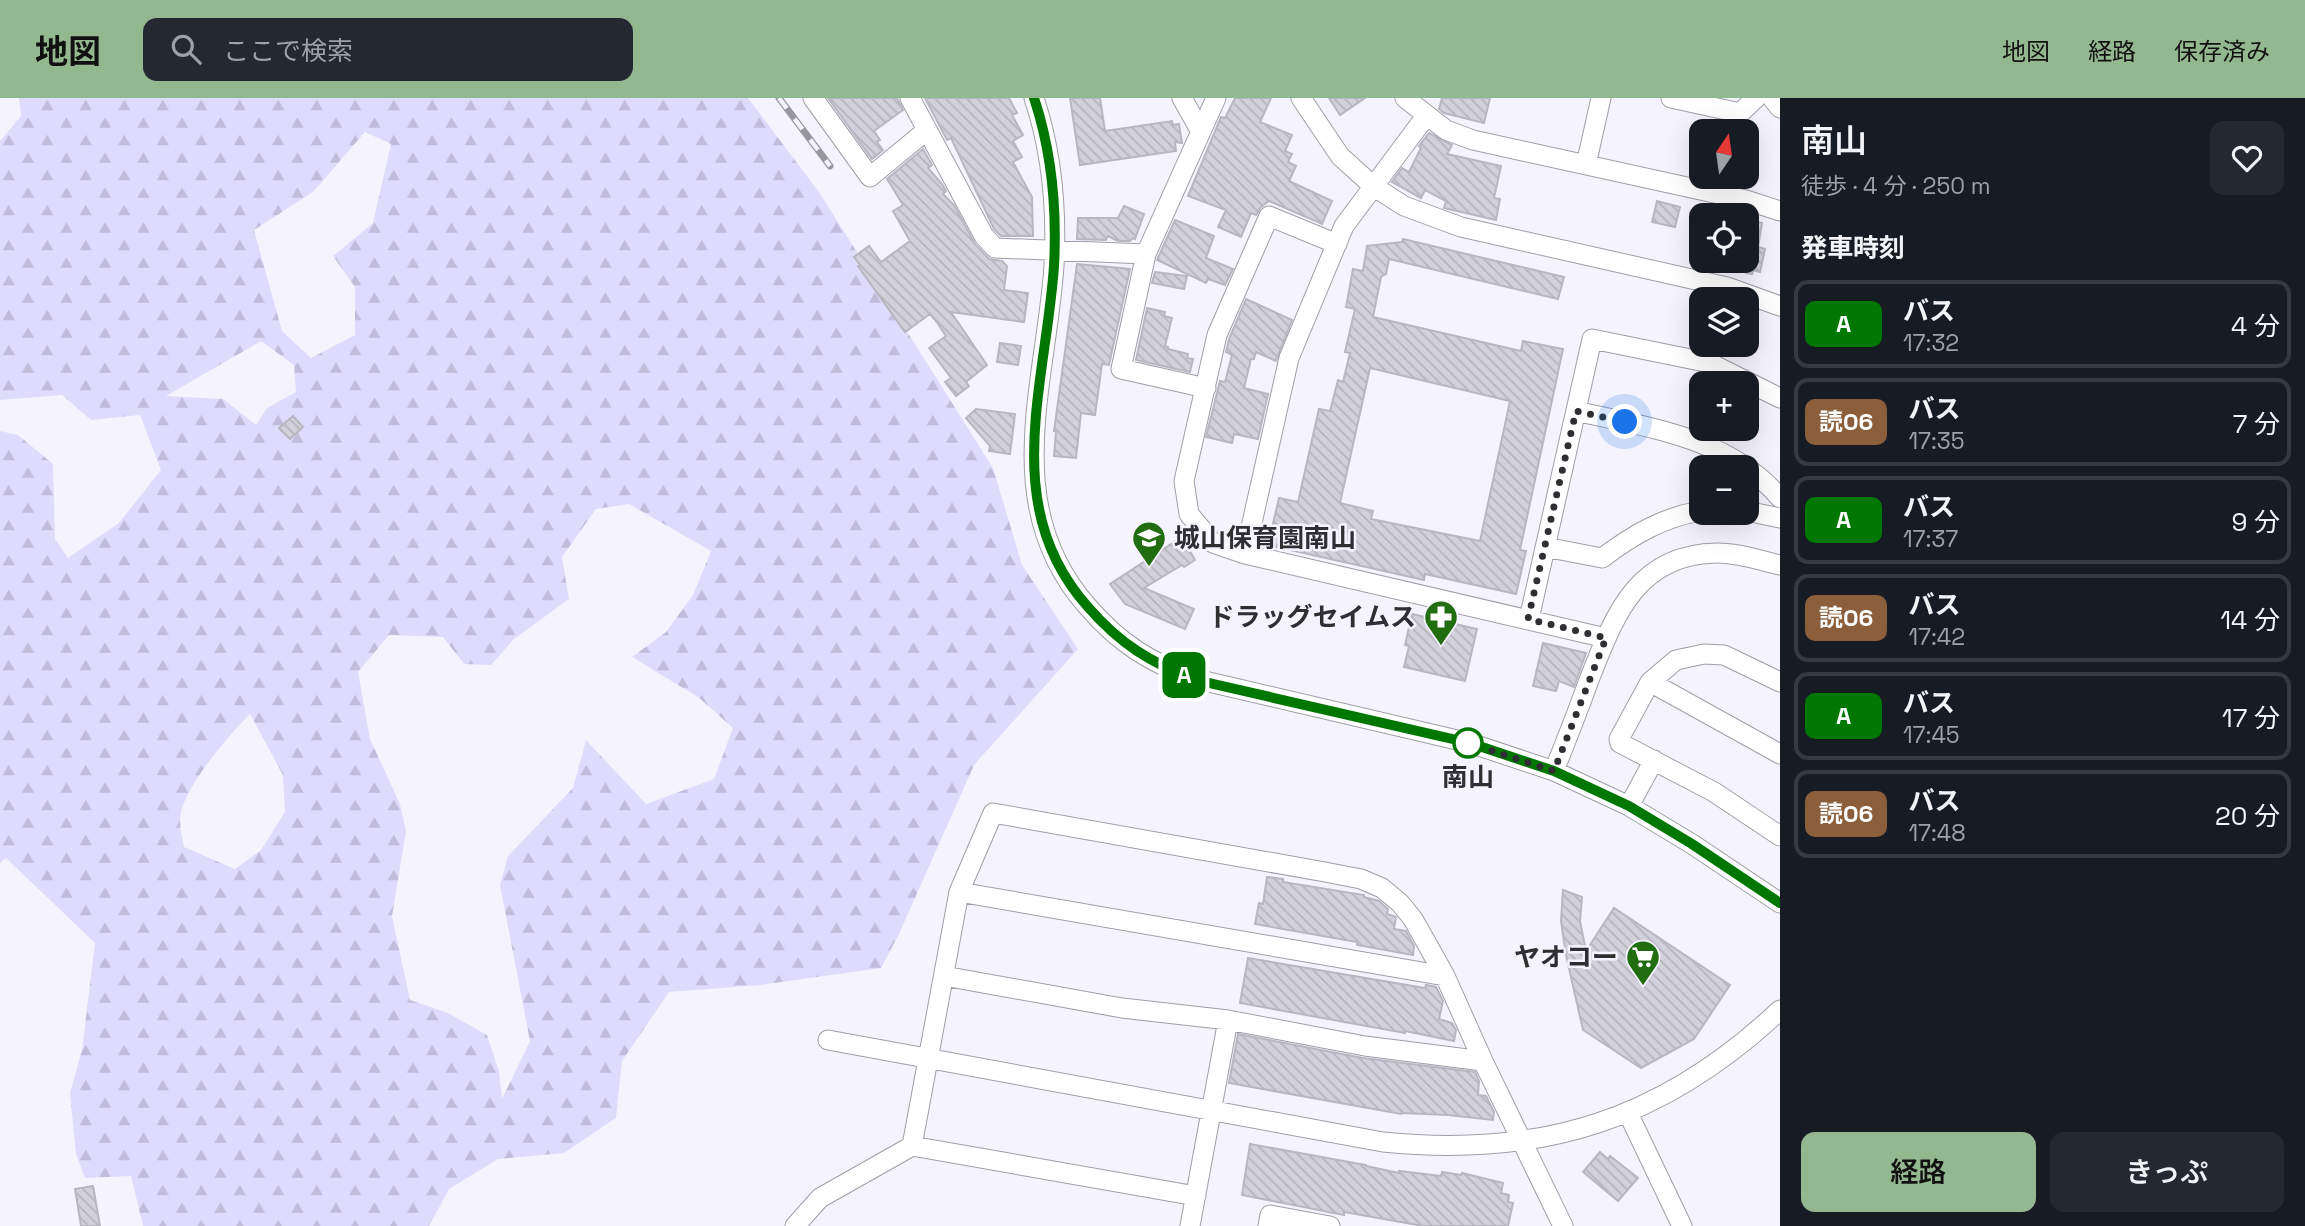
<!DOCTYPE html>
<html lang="ja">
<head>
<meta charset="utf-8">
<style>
  :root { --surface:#171b24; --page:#242831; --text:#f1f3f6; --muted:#9ea1a6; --line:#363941; --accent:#93b78e }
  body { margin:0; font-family:"Space Grotesk","Noto Sans JP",sans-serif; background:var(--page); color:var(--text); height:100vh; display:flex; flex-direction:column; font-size:26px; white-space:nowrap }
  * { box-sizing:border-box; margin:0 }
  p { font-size:23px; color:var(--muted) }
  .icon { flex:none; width:38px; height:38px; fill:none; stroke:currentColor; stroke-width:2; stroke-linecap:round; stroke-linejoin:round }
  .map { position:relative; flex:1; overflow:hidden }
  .panel { display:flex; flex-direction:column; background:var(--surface); width:525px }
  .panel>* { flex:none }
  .badge { padding:0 14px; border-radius:10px; font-size:24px; line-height:46px }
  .needle { width:46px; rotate:13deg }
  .fabs { position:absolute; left:1689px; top:21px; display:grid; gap:14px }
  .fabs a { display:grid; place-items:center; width:70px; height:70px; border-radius:14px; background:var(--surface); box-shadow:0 7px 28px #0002; font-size:35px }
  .you { position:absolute; width:35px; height:35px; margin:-18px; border:5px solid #fff; border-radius:50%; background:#1a73e8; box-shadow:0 0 0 10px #1a73e833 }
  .map>.badge { position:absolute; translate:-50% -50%; box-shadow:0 0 0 4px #fff }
  h2 { padding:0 21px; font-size:26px; line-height:63px }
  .round { display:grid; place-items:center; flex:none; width:74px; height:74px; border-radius:14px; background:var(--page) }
  .head { display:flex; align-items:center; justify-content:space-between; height:119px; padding:0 21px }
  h1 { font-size:33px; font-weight:600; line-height:52px }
  .primary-button { display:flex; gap:14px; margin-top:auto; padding:14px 21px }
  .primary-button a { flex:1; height:80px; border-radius:14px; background:var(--accent); color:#111; font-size:28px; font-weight:600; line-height:80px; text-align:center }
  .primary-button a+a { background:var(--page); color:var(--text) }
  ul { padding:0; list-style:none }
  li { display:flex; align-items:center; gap:21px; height:88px; margin:0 14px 10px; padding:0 7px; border:4px solid var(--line); border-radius:14px }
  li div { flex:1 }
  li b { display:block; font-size:26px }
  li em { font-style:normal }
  li .badge { min-width:77px; font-weight:700; text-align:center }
  header { display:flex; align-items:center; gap:42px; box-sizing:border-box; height:98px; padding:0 35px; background:var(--accent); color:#111 }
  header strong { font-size:33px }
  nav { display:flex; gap:38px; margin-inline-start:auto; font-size:24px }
  .search { width:490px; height:63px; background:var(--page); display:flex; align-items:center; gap:18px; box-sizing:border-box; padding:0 24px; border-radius:14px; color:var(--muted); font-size:26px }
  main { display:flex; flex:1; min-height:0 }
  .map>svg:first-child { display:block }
  .forest { fill:url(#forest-firs); fill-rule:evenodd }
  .building { fill:url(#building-back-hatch); stroke:#b8b7c1; stroke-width:2; fill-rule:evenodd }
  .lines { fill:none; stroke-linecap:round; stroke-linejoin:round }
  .minor-casing { stroke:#9f9ea8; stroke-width:21 }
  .minor { stroke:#fff; stroke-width:19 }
  .rail-casing { stroke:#98979e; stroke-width:7 }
  .rail { stroke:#f5f4fe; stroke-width:4.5; stroke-dasharray:13; stroke-linecap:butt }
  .line-casing { stroke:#fff; stroke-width:16 }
  .line { stroke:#070; stroke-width:10 }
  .walk { stroke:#2f2e32; stroke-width:7; stroke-dasharray:0 12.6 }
  .stop-dot { fill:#fff; stroke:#070; stroke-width:3.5 }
  .labels { text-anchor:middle; stroke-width:5; stroke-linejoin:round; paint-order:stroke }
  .poi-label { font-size:26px; font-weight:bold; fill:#2f2e32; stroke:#f5f4fe; text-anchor:end }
  .stop-label { font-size:26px; font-weight:bold; fill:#2f2e32; stroke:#f5f4fe }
</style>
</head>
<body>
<header>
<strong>地図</strong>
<div class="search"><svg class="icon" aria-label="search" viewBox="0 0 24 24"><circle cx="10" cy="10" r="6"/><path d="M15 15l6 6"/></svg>ここで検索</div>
<nav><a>地図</a><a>経路</a><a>保存済み</a></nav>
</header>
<main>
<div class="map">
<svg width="1780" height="1128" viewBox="0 0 1780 1128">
  <defs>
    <pattern id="forest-firs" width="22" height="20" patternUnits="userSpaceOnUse" patternTransform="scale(1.75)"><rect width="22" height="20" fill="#dfdbfd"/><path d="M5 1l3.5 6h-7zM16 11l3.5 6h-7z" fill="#c0bcd9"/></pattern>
    <pattern id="building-back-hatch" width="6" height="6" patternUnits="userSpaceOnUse" patternTransform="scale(1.75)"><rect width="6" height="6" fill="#d2d1db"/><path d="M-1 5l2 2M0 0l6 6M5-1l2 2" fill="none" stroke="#b5b4bc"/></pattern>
  </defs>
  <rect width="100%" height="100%" fill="#f5f4fe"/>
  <path class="forest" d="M19,0H748L819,94L993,370L1022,467L1078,551L974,667L899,836L881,870L761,887L669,894L622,963L616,1020L564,1055L498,1061L449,1091L429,1128H143L131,1078L85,1080L76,1056L70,995L82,952L95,845L6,760L0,765V333L18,337L53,366L55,441L68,460L119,425L161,372L140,317L91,322L62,297L0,302V43L21,18ZM365,34L391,46L373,125L333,158L355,189V237L311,260L282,233L254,132L313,94ZM261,243L294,267L296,294L267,310L256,327L223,301L166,298ZM629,406L711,453L693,497L666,534L632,559L698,599L733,630L714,681L646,706L586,642L573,690L508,758L500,787L530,943L502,1001L499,973L487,937L448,915L410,902L392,818L406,733L400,706L370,641L358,574L389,537L443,539L464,566L491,567L514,541L569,501L562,459L596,411ZM250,616L283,677L285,714L261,752L235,771L184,749C182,740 180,731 180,722C180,693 230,636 250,616Z"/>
  <path class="building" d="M828,0H897L903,12L874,33L880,42L877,44L883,52L872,61Z
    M925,0H1009L1017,15L1012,17L1023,37L1013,43L1022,59L1013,64L1032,99L1033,138H1001L994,131L951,40L947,42Z
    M1070,0H1100L1105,33L1172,23L1173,27L1179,26L1182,45L1175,44L1176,53L1080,67Z
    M1235,0H1271L1260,24L1292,37L1285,53L1292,56L1288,64L1296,68L1289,83L1332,103L1322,126L1269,103L1261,109L1256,117L1251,115L1241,139L1218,129L1226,112L1188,98L1221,19L1225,20Z
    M1329,0H1365L1340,17Z
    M1442,0H1490L1484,25L1444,15L1439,11Z
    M1429,35L1452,47L1447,56L1501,68L1494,100L1500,101L1496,122L1444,110L1446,103L1425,92L1421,100L1392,84L1402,70L1409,74L1421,50L1419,48Z
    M923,51L932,67L928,70L942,86L946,93L943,96L954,107L975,146L989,161L1002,163L1007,168L1004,192L1028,195L1024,224L951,214L987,267L966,284L969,288L956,298L945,284L951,280L929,250L946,238L938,226L930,216L905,234L858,168L860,167L854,159L869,148L881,164L910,143L893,113L903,107L887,81Z
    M1657,103L1680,109L1675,129L1652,124Z
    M1124,108L1144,116L1135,141L1133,140L1130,143H1118L1108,138L1106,142L1077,141L1078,120H1118Z
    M1746,121L1762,125L1758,149L1765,151L1760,174L1753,172L1752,176L1746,175Z
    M1175,122L1214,138L1206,160L1233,171L1225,187L1208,181L1206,185L1157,162Z
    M1403,141L1564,179L1558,201L1389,161L1386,176L1381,179L1373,219L1521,253L1523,243L1563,251L1520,452L1526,453L1516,496L1425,476L1424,482L1268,447L1279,400L1298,404L1319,311L1330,313L1338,282L1343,284L1350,255L1345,254L1355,211L1346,209L1353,171L1363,173L1367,148L1402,144ZM1370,270L1510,303L1480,443L1371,421L1373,413L1340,405Z
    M1077,166L1130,171L1109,267L1102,266L1095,317L1081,315L1076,360L1054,358L1056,333H1054Z
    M1155,174L1187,178L1184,191L1152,185Z
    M1246,201L1292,222L1276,263L1256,254L1254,261H1251L1244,290L1268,296L1258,341L1234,336L1232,345L1206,339L1220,283L1225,284L1232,257L1226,254L1229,241Z
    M1147,210L1165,214L1164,218L1172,220L1165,248L1168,249V251L1188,256L1187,260L1193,261L1190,274L1136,262Z
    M1000,245L1021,248L1018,267L997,264Z
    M976,311L1015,316L1010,356L989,353L990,348L966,320Z
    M293,318L303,329L290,341L279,330Z
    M1182,439L1195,462L1184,469L1182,467L1144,490L1194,511L1185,531L1125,506L1110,486Z
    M1412,516L1477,531L1465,583L1404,569L1409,548L1405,547Z
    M1543,545L1586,555L1574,589L1559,583L1556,593L1533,588Z
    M1267,779L1283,781V784L1364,797V799L1379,803L1388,811L1387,816L1396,819L1394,831L1406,833L1414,848L1413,857L1357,847V844L1255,826L1259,805L1263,806Z
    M1563,792L1582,799L1580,823L1586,853L1614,810L1730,887L1694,941L1641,970L1583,932L1566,857L1561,823Z
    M1248,860L1425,890L1426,887L1436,889L1443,903L1439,921L1452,925L1456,932L1454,943L1405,933V935L1240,905Z
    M1238,936L1363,960L1475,974L1479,983L1478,997L1486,998L1494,1014L1493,1022L1448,1017L1402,1015L1401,1016L1229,985Z
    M1250,1046L1366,1067V1068L1399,1075V1073L1441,1078L1442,1074L1461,1077L1462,1075L1503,1085L1501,1095L1509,1097L1508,1104L1513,1105L1508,1128H1423L1344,1114V1117L1242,1097Z
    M1600,1054L1608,1061L1610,1058L1638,1080L1618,1103L1583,1074Z
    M93,1088L100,1128H81L75,1091Z"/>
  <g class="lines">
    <g class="minor-casing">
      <path id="minor" d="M813,0L870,79L927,32
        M910,0L984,138L995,150L1146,156L1216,0
        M1034,0C1052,54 1057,111 1054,168C1046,286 998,408 1088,509C1120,546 1151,565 1196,581L1470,645L1554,673L1629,708L1692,746L1780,805
        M1182,0L1200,32
        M1301,0L1340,58L1373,88L1404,108L1461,129L1727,189L1780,208
        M1405,0L1446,32L1473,42L1746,102L1780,113
        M1671,0L1740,15L1756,0
        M1772,0L1780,10
        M1586,67L1601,0
        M1337,146L1269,118L1217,237L1184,383L1189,416L1213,445L1245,456L1606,540
        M1146,156L1121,271L1206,290
        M1576,313C1649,330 1729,339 1780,400
        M1746,413L1780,420
        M1545,449L1602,460C1633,437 1663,419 1701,413
        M1245,456L1289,260L1344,128L1426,18
        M1529,521L1592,241L1710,265L1780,300
        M1650,584L1780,656
        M1780,584L1724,557L1704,556L1676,562L1650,584L1619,641L1620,645L1714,694L1780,738
        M1554,673C1566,643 1578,613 1589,582C1614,519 1636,456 1717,455C1738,455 1759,462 1780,467
        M1629,708L1654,662
        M959,794L1445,878
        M944,878L1122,910L1228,922L1365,948L1483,963
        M828,942L1383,1044C1542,1060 1663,1022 1780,912
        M1628,1015L1682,1128
        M912,1048L959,794L993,715L1325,774L1361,781L1382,790L1400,805L1413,821L1445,878L1483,963L1563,1128
        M795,1128L820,1100L912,1048L1196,1098
        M1190,1128L1228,922
        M1268,1128L1270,1117L1330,1128"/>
    </g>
    <use href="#minor" class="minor"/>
    <g class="rail-casing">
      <path id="rail" d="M779,0L830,68"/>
    </g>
    <use href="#rail" class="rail"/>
  </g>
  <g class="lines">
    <g class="line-casing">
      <path id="line" d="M1034,0C1052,54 1057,111 1054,168C1046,286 998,409 1088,509C1120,546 1151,565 1196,582L1470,645L1554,673L1629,708L1692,746L1780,805"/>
    </g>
    <use href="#line" class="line"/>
    <path class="walk" d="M1468,645L1554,673L1606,540L1528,521L1576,313L1625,324"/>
  </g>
  <defs>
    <g id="school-pin" transform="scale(1.75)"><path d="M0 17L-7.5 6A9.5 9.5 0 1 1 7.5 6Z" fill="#216d0f" stroke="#f5f4fe"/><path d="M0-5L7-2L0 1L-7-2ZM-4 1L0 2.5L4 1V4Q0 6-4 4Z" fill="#fff"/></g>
    <g id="pharmacy-pin" transform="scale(1.75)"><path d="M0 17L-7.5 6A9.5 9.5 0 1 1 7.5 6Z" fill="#216d0f" stroke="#f5f4fe"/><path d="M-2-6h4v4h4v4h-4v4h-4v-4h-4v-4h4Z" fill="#fff"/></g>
    <g id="supermarket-pin" transform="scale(1.75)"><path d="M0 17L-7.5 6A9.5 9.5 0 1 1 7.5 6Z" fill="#216d0f" stroke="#f5f4fe"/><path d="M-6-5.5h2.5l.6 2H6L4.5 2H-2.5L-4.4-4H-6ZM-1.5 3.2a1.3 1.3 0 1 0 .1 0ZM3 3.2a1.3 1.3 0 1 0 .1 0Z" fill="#fff"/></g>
  </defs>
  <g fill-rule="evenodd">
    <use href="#school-pin" x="1149" y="440"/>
    <use href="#pharmacy-pin" x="1441" y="519"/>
    <use href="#supermarket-pin" x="1643" y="859"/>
  </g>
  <circle class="stop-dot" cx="1468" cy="645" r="14"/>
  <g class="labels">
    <g class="poi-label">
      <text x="1174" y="449" text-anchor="start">城山保育園南山</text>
      <text x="1416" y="528">ドラッグセイムス</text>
      <text x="1618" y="868">ヤオコー</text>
    </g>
    <g class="stop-label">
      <text x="1468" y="688">南山</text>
    </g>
  </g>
</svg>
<div class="fabs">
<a><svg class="needle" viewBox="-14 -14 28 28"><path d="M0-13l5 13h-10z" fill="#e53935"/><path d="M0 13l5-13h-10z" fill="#9ea1a6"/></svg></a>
<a><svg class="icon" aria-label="locate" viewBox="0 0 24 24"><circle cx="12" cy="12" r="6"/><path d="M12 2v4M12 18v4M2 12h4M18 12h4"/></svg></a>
<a><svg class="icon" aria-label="layers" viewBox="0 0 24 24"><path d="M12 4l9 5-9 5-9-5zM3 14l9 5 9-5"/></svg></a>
<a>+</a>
<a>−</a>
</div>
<div class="you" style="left:1625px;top:324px"></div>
<b class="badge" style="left:1184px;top:577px;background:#070;color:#fff">A</b>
</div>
<section class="panel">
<div class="head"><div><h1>南山</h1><p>徒歩 · 4 分 · 250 m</p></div><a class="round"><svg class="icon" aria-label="heart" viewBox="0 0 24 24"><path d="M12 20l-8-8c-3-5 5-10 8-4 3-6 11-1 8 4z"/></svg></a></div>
<h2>発車時刻</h2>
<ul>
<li><span class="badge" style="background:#070;color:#fff">A</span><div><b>バス</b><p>17:32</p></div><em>4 分</em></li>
<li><span class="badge" style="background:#8b5e3c;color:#fff">読06</span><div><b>バス</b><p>17:35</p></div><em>7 分</em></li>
<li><span class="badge" style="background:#070;color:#fff">A</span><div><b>バス</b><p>17:37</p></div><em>9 分</em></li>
<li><span class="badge" style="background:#8b5e3c;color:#fff">読06</span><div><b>バス</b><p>17:42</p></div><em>14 分</em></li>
<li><span class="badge" style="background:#070;color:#fff">A</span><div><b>バス</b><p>17:45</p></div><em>17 分</em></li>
<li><span class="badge" style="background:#8b5e3c;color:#fff">読06</span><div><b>バス</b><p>17:48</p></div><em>20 分</em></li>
</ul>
<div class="primary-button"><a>経路</a><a>きっぷ</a></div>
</section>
</main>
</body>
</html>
